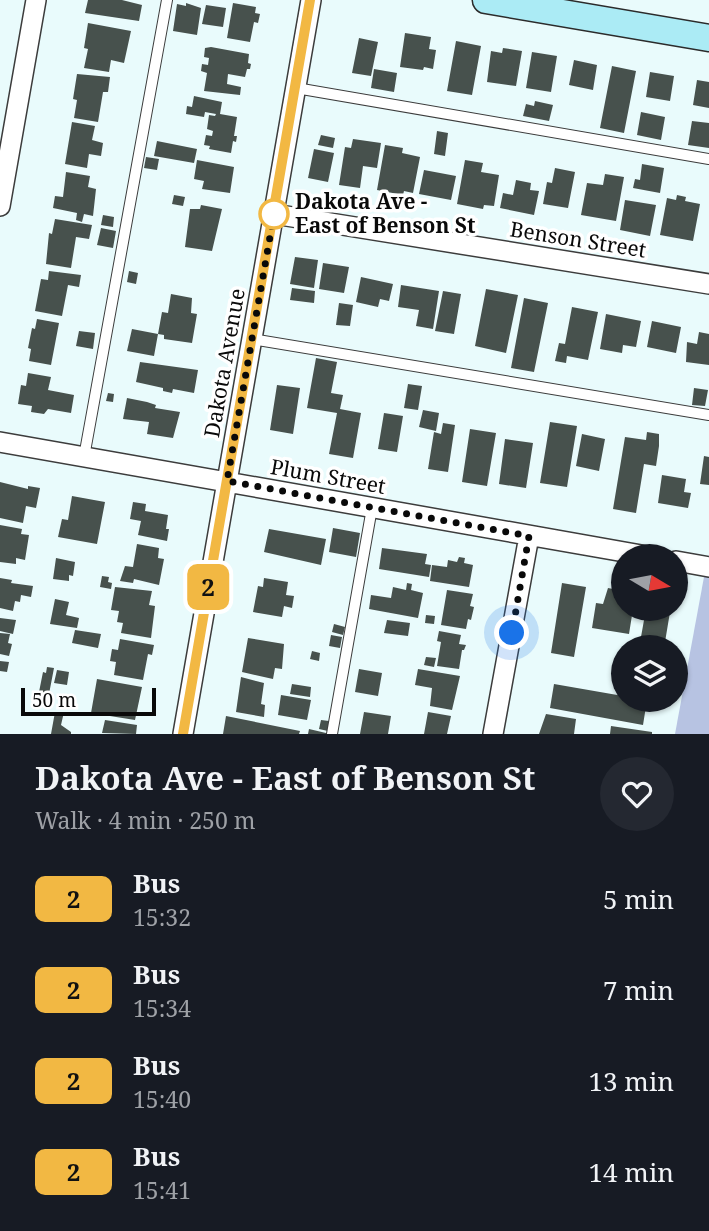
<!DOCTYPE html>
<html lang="en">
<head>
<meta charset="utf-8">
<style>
  :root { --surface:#171b24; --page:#242831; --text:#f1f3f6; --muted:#9ea1a6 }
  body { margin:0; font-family:"Noto Serif",serif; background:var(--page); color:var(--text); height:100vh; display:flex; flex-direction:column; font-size:26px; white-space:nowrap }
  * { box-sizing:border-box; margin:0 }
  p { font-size:23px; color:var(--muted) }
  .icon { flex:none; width:38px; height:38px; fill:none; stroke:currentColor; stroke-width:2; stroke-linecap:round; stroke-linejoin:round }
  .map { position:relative; height:734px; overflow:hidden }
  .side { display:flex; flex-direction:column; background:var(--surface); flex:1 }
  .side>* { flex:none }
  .badge { padding:0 14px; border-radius:10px; font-size:24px; line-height:46px }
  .needle { width:46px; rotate:100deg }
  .tools { position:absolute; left:611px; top:544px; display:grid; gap:14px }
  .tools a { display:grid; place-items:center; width:77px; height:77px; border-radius:50%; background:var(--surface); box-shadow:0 2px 5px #0004; font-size:35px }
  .scale { position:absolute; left:21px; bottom:18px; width:135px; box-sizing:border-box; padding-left:7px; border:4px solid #090909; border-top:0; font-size:19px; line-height:24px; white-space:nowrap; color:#090909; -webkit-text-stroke:5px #fff; paint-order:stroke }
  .you { position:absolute; width:35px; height:35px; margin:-18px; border:5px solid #fff; border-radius:50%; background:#1a73e8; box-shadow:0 0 0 10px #1a73e833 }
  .map>.badge { position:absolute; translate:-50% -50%; box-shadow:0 0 0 4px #fff }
  .round { display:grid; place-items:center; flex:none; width:74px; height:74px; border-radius:37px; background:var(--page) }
  .summary { display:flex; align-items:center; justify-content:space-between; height:119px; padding:0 35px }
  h1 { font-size:33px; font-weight:700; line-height:52px }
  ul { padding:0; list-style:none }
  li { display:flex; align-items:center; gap:21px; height:91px; padding:0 35px }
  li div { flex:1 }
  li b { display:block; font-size:26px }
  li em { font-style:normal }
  li .badge { min-width:77px; font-weight:700; text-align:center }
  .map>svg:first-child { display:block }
  .green { fill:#b7c3e2 }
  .building { fill:#47514d }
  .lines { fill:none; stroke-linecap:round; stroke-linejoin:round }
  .lane-casing { stroke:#3c3c3c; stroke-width:12 }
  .street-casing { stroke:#3c3c3c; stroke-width:22 }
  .secondary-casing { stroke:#2b2b2b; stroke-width:29 }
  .lane { stroke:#fff; stroke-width:10 }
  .street { stroke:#fff; stroke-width:19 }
  .secondary { stroke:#abebf5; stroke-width:26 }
  .line-casing { stroke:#fff; stroke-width:16 }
  .line { stroke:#f2b843; stroke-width:10 }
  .walk { stroke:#090909; stroke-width:7; stroke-dasharray:0 12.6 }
  .stop-dot { fill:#fff; stroke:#f2b843; stroke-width:3.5 }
  .labels { text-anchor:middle; stroke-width:7; stroke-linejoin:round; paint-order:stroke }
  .stop-label { font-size:21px; font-weight:bold; fill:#090909; stroke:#fff; text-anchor:start }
  .street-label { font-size:21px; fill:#090909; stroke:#fff }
</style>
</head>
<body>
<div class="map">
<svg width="709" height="734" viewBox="0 0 709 734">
  <rect width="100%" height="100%" fill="#e9fbfc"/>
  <path class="green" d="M704,577H709V734H675Z"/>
  <path class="building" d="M88,0H122L142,5L139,21L85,13Z
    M186,3L201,8L197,35L173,31L177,4L186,6Z
    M233,3L256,7L255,13L260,14L258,23L254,22L250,42L227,38Z
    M206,5L226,8L223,27L202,24Z
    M88,23L131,31L124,63L111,60L109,72L84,68L88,49L84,48Z
    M405,33L431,37L429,49L436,50L433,69L424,67L423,70L400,67Z
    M359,38L378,42L371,76L352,73Z
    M456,41L481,46L472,95L447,91Z
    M211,47L249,54L248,63L251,64L250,69H247L245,77L228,74L227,84L241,87L240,95L204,91L207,73L201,71L202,64L208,65L209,58L204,57L205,48Z
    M503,48L522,51L516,86L487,82L491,51L502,53Z
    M532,52L557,56L551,92L526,88Z
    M574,60L597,65L593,90L569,85Z
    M612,66L636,71L624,133L600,128Z
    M374,69L397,73L394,92L371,88Z
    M650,72L674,76L670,101L646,97Z
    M77,74L110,77L108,92H103L98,122L74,118L77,100L73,99Z
    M697,80L709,82V108L693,105Z
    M194,96L222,102L220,114L237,117L234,136H237L236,142L233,141L231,153L209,149L210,146L204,145L206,135L212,136L213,131L207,129L209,115L215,116L216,114L205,112L204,117L186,114L187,106L192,107Z
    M535,101L553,105L549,121L523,116L526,104L534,106Z
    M641,112L665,117L661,140L637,135Z
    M692,121L709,123V148L688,145Z
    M72,122L95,126L92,140L103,143L101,156L89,154L87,168L65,164Z
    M437,131L448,133L445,156L434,154Z
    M321,135L335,138L333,148L318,145Z
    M353,139L381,143L377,168L363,166L360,188L339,185L345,147L351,148Z
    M157,141L197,149L194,163L154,156Z
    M385,145L403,148L402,153L420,157L413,193L404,191L403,195L377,190Z
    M314,149L334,153L328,182L308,178Z
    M146,157L159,159L157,170L144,168Z
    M197,160L234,167L230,193L202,189L204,181L194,179Z
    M465,160L483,163L481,172L499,175L494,206L484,205L483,209L457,204Z
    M642,164L664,168L660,193L633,188L635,179L640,180Z
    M555,168L575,172L568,208L543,204L547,182L552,183Z
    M424,170L456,176L451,200L419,194Z
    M66,172L90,176L88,187L96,189L93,216L84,214L82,222L76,220L77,213L53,208L55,196L63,197Z
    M605,174L624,177L616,221L581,215L587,183L603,185Z
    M516,180L531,183L530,190L539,191L534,215L500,208L503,193L513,195Z
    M174,195L185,197L183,206L172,204Z
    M677,195L686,197L685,201L700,204L693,241L660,235L667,198L676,200Z
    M625,200L656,205L650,236L620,230Z
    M201,205L222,209L212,251L185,247L190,209H200Z
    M103,215L114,217L113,227L101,225Z
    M55,219L92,225L89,239L76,237L71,268L46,264L49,233L52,234Z
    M101,228L116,231L113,248L97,245Z
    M295,257L318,260L314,288L290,284Z
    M323,263L349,267L344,293L319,289Z
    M49,271L81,275L79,287L68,285L62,316L35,311L41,279L48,280Z
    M129,271L138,273L136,284L127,282Z
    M361,277L393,284L389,301L380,299L378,307L356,302Z
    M401,285L439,291L433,329L416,326L419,310L398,307Z
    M292,288L315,291L314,303L290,300Z
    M486,289L518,295L506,353L475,346Z
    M443,291L461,294L454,334L435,331Z
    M171,294L192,298L191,313L197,314L192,343L164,339V335L158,334L162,312L168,313Z
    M524,298L548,303L534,372L511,368Z
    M339,303L353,305L350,326L336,325Z
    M572,307L598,312L588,360L567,356L566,363L555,361L559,343L565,344Z
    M606,314L641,321L636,347L623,345L622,353L600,349Z
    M37,319L59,323L51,365L29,361L31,349L28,348L32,328L35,329Z
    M652,321L681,327L676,353L647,347Z
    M132,329L158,334L154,356L127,351Z
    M79,331L95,333L93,349L76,346Z
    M699,332L709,334V365L686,362L687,342L697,344Z
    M316,358L337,362L331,393L343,395L340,409L361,413L353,458L329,454L337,413L307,408Z
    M140,362L198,370L194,393L173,389L172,393L163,391V388L136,382Z
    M28,373L51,377L48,390L74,395L71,413L48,409L44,414L31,412L32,406L18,404L21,385L26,386Z
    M408,384L422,386L418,410L404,408Z
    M277,385L300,388L293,434L270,430Z
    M694,388L708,390L705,406L692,405Z
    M108,393L114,394L113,402L106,401Z
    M127,398L147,402L156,405L155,408L180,412L173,438L147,434L149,422L123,419Z
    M423,410L439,413L436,431L419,427Z
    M384,413L403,416L397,452L378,449Z
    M550,422L577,426L567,487L540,483Z
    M443,423L455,425L448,472L428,469L434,432L441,434Z
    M470,429L496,433L487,486L462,482Z
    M647,432L659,434V446L656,466L644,464L636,513L613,509L625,437L646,440Z
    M582,434L605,439L599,471L576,466Z
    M505,439L533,443L526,488L499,484Z
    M704,456L709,457V485L700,484Z
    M662,475L686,479L684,492L691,493L688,508L658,503Z
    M0,482L28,489V486L40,488L36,508L26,506L23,523L0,518Z
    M72,496L105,502L97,544L58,537L62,519L68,520Z
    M133,502L146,504L145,511L168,515L166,529H169L167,541L138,535L141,521L130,519Z
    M0,525L22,529L21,534L29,535L25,560L16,558V564L0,562Z
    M333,528L360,533L356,557L329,552Z
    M269,529L326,539L321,565L264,552Z
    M137,544L159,548L158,558L164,559L159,585L134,579L133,583L120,581L125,566L133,567Z
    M382,548L427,554L425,564L431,565L429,577L379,569Z
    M459,557L465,558L464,563L473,565L469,587L430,581L432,565L447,567L448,560L457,562Z
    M56,558L75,562L73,576L69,575V581L53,579Z
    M102,576L109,577L108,582L112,583L111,589L100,587Z
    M0,578L12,580L11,583L33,586L31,597L21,595L20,602L15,601L13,611L0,608Z
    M264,578L288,582L286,595L294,596L292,608L284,606L282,617L253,612L258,586L263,587Z
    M407,583L412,584L411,590L423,593L418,618L369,609L371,595L391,598L393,587L406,590Z
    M562,583L586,587L574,657L551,653Z
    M115,587L152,591L149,605L155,606L151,638L121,633L123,623L117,622L119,611L111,610Z
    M608,588L623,591V609H633L629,634L592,628L596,603L603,604Z
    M447,590L473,594L470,606L474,607L471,620L468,619L466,629L441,625Z
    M55,599L69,602L66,615L79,618L77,628L50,624Z
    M646,609H669L670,612L664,648H639Z
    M426,615L435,616L434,624L425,623Z
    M0,618L16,620L13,634L0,631Z
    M387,620L410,623L408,636L384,633Z
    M334,624L345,627L343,635L332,632Z
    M75,630L101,634L98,648L72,643Z
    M439,631L461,635L459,644L466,645L464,650H462L459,669L437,666L441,642L437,641Z
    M0,633L10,634L8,643L12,644L9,656L0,654Z
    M331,635L342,637L340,648L329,646Z
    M248,638L284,644L282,669L275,668L273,679L242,672Z
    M120,639L154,645L152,655L148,654L143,680L114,675L116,662L110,661L112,649L118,650Z
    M312,651L320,653L319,661L310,659Z
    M426,657L436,658L434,667L424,665Z
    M0,661L9,662L7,672L0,671Z
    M47,667L54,668L49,694L39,692L43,672L46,673Z
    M359,669L382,673L378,696L355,692Z
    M418,669L460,676L452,710L430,706L432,688L415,685Z
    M57,670L69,672L67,685L54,683Z
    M241,677L264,683L261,704L265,705L264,717L236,712Z
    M97,679L142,687L135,720L91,713Z
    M292,684L311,687L310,697L290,694Z
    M554,684L623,696V700H647L643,725L550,708Z
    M281,695L311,700L307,720L278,715Z
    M55,712H64L61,725L71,732V734H51Z
    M364,712L391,716L388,734H360Z
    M428,712L451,716L447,734H424Z
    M546,714L576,719L574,734H539Z
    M226,716L300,731L299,734H223Z
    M105,720L137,725L136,734L102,733Z
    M321,720L329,721L328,731L319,729Z
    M611,726L652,732V734H610Z
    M309,729L326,733V734H308Z"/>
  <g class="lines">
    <g class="lane-casing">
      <path id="lane" d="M296,88L709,159
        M252,339L709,415
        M84,457L167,0
        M332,734L372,508"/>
    </g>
    <g class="street-casing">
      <path id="street" d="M0,206L36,0
        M274,214L709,284
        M0,442L647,556
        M676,561L709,567
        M183,734L311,0
        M493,734L529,536"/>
    </g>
    <g class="secondary-casing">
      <path id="secondary" d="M486,0L709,38"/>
    </g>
    <use href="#lane" class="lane"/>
    <use href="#street" class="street"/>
    <use href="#secondary" class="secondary"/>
  </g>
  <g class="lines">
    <g class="line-casing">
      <path id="line" d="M183,734L310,0"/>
    </g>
    <use href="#line" class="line"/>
    <path class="walk" d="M274,214L227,481L529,536L512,633"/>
  </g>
  <circle class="stop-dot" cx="274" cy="214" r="14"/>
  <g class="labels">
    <g class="stop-label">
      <text x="295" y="209">Dakota Ave -<tspan x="295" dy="24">East of Benson St</tspan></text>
    </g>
    <g class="street-label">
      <text transform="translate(578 240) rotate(9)" y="7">Benson Street</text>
      <text transform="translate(225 363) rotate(-80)" y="7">Dakota Avenue</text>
      <text transform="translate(328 477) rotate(10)" y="7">Plum Street</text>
    </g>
  </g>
</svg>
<div class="tools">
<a><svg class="needle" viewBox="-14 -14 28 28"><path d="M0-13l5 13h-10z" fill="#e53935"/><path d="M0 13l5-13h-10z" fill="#9ea1a6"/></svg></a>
<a><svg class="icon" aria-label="layers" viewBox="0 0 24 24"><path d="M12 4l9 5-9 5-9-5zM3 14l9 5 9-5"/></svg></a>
</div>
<div class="scale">50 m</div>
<div class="you" style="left:512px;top:633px"></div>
<b class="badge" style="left:208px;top:587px;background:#f2b843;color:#111">2</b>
</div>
<section class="side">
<div class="summary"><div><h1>Dakota Ave - East of Benson St</h1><p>Walk · 4 min · 250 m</p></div><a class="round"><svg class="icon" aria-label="heart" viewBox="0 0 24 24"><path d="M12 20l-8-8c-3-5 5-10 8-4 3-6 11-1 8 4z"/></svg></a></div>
<ul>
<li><span class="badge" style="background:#f2b843;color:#111">2</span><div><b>Bus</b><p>15:32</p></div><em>5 min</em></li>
<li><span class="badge" style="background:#f2b843;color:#111">2</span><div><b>Bus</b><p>15:34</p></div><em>7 min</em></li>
<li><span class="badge" style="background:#f2b843;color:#111">2</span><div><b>Bus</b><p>15:40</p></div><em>13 min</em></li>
<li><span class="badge" style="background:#f2b843;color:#111">2</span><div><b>Bus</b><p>15:41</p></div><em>14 min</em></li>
</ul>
</section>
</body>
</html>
